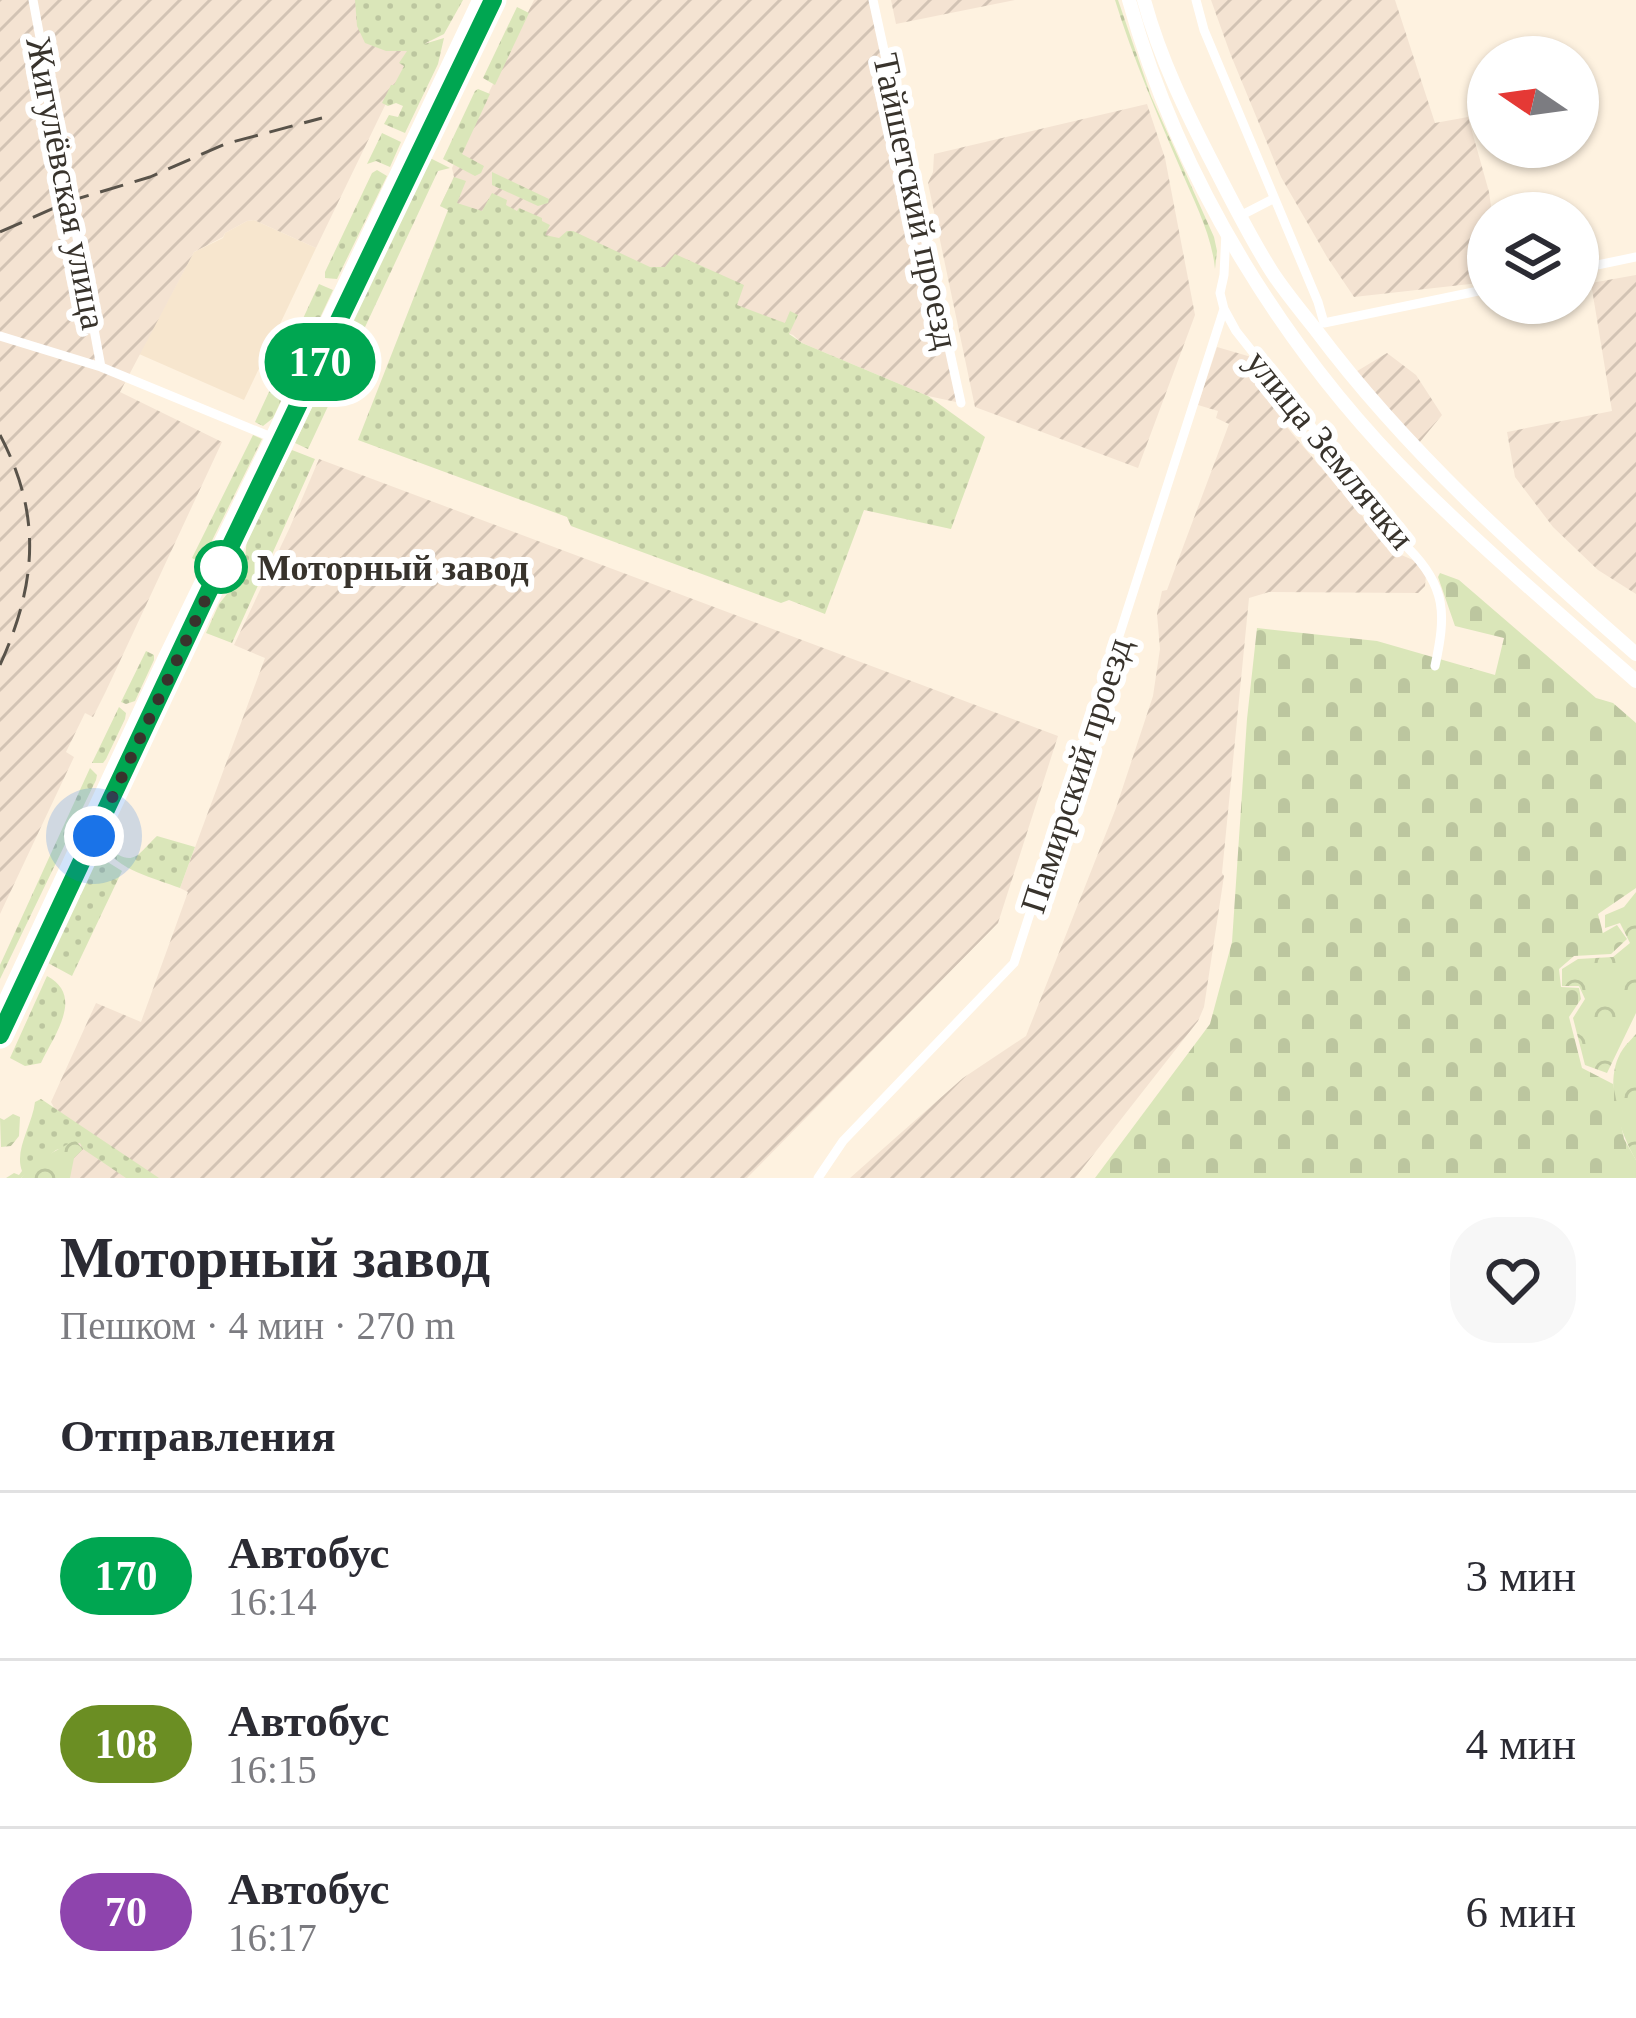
<!DOCTYPE html>
<html lang="ru">
<head>
<meta charset="utf-8">
<style>
  :root { --surface:#fff; --page:#f7f7f7; --text:#2b2b33; --muted:#7c7c81; --line:#e1e1e2 }
  body { margin:0; font-family:Georgia,serif; background:var(--page); color:var(--text); height:100vh; display:flex; flex-direction:column; font-size:45px; white-space:nowrap }
  * { box-sizing:border-box; margin:0 }
  p { font-size:39px; color:var(--muted) }
  .icon { flex:none; width:66px; height:66px; fill:none; stroke:currentColor; stroke-width:2; stroke-linecap:round; stroke-linejoin:round }
  .map { position:relative; height:1178px; overflow:hidden }
  .drawer { display:flex; flex-direction:column; background:var(--surface); flex:1 }
  .drawer>* { flex:none }
  .badge { padding:0 24px; border-radius:39px; font-size:42px; line-height:78px }
  .needle { width:78px; rotate:283deg }
  .fabs { position:absolute; left:1467px; top:36px; display:grid; gap:24px }
  .fabs a { display:grid; place-items:center; width:132px; height:132px; border-radius:50%; background:var(--surface); box-shadow:0 3px 9px #0004; font-size:60px }
  .you { position:absolute; width:60px; height:60px; margin:-30px; border:9px solid #fff; border-radius:50%; background:#1a73e8; box-shadow:0 0 0 18px #1a73e833 }
  .map>.badge { position:absolute; translate:-50% -50%; box-shadow:0 0 0 6px #fff }
  h2 { padding:0 60px; font-size:45px; line-height:108px }
  .round { display:grid; place-items:center; flex:none; width:126px; height:126px; border-radius:48px; background:var(--page) }
  .head { display:flex; align-items:center; justify-content:space-between; height:204px; padding:0 60px }
  h1 { font-size:57px; font-weight:700; line-height:90px }
  ul { padding:0; list-style:none }
  li { display:flex; align-items:center; gap:36px; height:168px; padding:0 60px; border-top:3px solid var(--line) }
  li div { flex:1 }
  li b { display:block; font-size:45px }
  li em { font-style:normal }
  li .badge { min-width:132px; font-weight:700; text-align:center }
  .map>svg:first-child { display:block }
  .built { fill:#f7e6ce }
  .industrial { fill:url(#industrial-furrows) }
  .grass { fill:url(#grass-dots) }
  .forest { fill:url(#forest-crowns) }
  .cemetery { fill:url(#cemetery-stones) }
  .lines { fill:none; stroke-linecap:round; stroke-linejoin:round }
  .minor { stroke:#fff; stroke-width:9 }
  .major { stroke:#fff; stroke-width:12 }
  .highway { stroke:#fff; stroke-width:14 }
  .rail { stroke:#59534a; stroke-width:3; stroke-dasharray:24 12; stroke-linecap:butt }
  .line-casing { stroke:#fff; stroke-width:27 }
  .line { stroke:#00a651; stroke-width:18 }
  .walk { stroke:#38332c; stroke-width:12; stroke-dasharray:0 21.6 }
  .stop-dot { fill:#fff; stroke:#00a651; stroke-width:6 }
  .labels { text-anchor:middle; stroke-width:12; stroke-linejoin:round; paint-order:stroke }
  .street-label { font-size:36px; fill:#38332c; stroke:#fff }
  .stop-label { font-size:36px; font-weight:bold; fill:#38332c; stroke:#fff; text-anchor:start }
</style>
</head>
<body>
<div class="map">
<svg width="1636" height="1178" viewBox="0 0 1636 1178">
  <defs>
    <pattern id="industrial-furrows" width="10" height="10" patternUnits="userSpaceOnUse" patternTransform="scale(3)"><rect width="10" height="10" fill="#f4e3d2"/><path d="M-1 1l2-2M0 10L10 0M9 11l2-2" fill="none" stroke="#d2c3b4"/></pattern>
    <pattern id="grass-dots" width="8" height="8" patternUnits="userSpaceOnUse" patternTransform="scale(3)"><rect width="8" height="8" fill="#dae6b9"/><path d="M2 2h.1M6 6h.1" fill="none" stroke="#bcc69f" stroke-width="1.8" stroke-linecap="round"/></pattern>
    <pattern id="forest-crowns" width="20" height="18" patternUnits="userSpaceOnUse" patternTransform="scale(3)"><rect width="20" height="18" fill="#dae6b9"/><path d="M2 6a3 3 0 1 1 6 0M12 15a3 3 0 1 1 6 0" fill="none" stroke="#bcc69f"/></pattern>
    <pattern id="cemetery-stones" width="16" height="16" patternUnits="userSpaceOnUse" patternTransform="scale(3)"><rect width="16" height="16" fill="#dae6b9"/><path d="M2 7V4a2 2 0 0 1 4 0v3zM10 15v-3a2 2 0 0 1 4 0v3z" fill="#bcc69f"/></pattern>
  </defs>
  <rect width="100%" height="100%" fill="#fef2e0"/>
  <path class="built" d="M254,220L316,248L244,400L139,354L194,252L223,238L225,233L247,221Z"/>
  <path class="industrial" d="M0,0H436L316,248L254,220L247,221L225,233L223,237L194,252L120,392L222,442L106,691L93,717L85,713L66,752L74,757L0,914Z
    M534,0H869L961,403L928,396L802,343L793,335L440,206L454,177L452,168Z
    M891,0H1015L896,24Z
    M1211,0H1395L1435,123L1468,117L1489,192L1492,213H1488V282L1354,297L1327,257L1281,177L1230,53Z
    M1147,104L1165,158L1195,315L1138,468L975,407L928,183L933,172L934,154Z
    M1636,275V594L1598,570L1553,527L1515,477L1507,432L1612,411L1591,283Z
    M1217,347L1258,359L1293,406L1279,418L1392,551L1420,563L1426,575L1425,586L1418,593L1269,592L1249,598L1222,873L1224,876L1204,1007L1198,1021L1075,1178H850L963,1078L1026,1036L1116,808L1153,696L1160,649L1157,614L1162,591L1167,590L1229,424L1216,418L1218,411L1198,405Z
    M1387,353L1416,375L1442,415L1419,443L1354,373Z
    M319,459L1058,736L998,923L747,1178H44L74,1144L51,1102L96,1003L141,1022L188,892L180,888L265,658L234,645L290,527Z"/>
  <path class="grass" d="M355,0H463L444,34L424,44L444,38L438,64L405,133L384,124L389,115L398,117L403,106L396,103L388,106L382,103L391,85H394L404,66L399,63L407,51H386L365,43L357,26Z
    M1115,0H1118L1151,96L1214,237L1217,251L1215,269C1212,235 1194,201 1181,170C1157,114 1133,58 1115,0Z
    M517,7L529,13L495,85L483,78Z
    M478,89L490,94L462,154L484,166L481,173L475,176L443,159L475,91Z
    M382,133L401,142L390,167L376,161L367,164Z
    M430,158L450,168L438,171L308,449L295,443Z
    M377,170L387,176L337,279L325,278V272L372,173Z
    M492,172L549,199L548,203L538,206L492,185Z
    M454,177L466,181L457,203L482,211L492,193L507,200L506,205L517,211L519,208L542,218V221L550,225L545,235L559,238L567,231H573L650,267H665L675,254L744,285L737,305L785,323L790,311L798,315L789,334L802,343L928,396L985,437L951,529L864,510L825,614L789,600L781,603L571,526L567,517L358,440L448,210L440,206Z
    M319,284L333,290L273,418L263,426L255,422Z
    M253,435L262,439L201,563L192,558Z
    M292,450L315,459L232,643L206,633L219,604L231,589L245,559L247,538Z
    M146,651L154,655V660L135,701L126,704L121,702Z
    M119,707L126,713L125,719L106,759L103,763H92Z
    M90,768L97,775L96,780L0,979V965Z
    M157,836L195,847L180,888C154,878 116,870 103,844C134,869 135,857 157,836Z
    M98,856L122,871L72,976L48,963Z
    M47,976C85,996 54,1035 41,1063L25,1066L10,1058Z
    M41,1099L159,1178H126L83,1149L80,1143L56,1150L21,1178H6L14,1173L19,1175L22,1171C14,1150 32,1126 35,1102Z"/>
  <path class="forest" d="M1636,892V1013L1607,1073L1585,1065L1573,1018L1585,999L1579,986H1562V969L1578,959L1613,957L1630,943L1620,923L1605,928V915L1624,907Z
    M1636,1034V1160C1619,1131 1602,1079 1623,1049C1627,1043 1632,1039 1636,1034Z
    M13,1114L20,1117L19,1136L11,1146L1,1147L0,1118L4,1120Z
    M75,1140L83,1149L74,1158L70,1178H21L41,1159Z"/>
  <path class="cemetery" d="M1440,573L1459,580L1596,698L1613,703L1636,723V888L1598,914L1603,933L1617,925L1627,939L1611,954L1574,956L1559,969L1561,987L1579,988L1581,999L1569,1017L1582,1068L1613,1084L1624,1139L1636,1160V1178H1095L1210,1024L1232,942L1247,719L1257,628L1377,641L1495,675L1504,638L1455,626L1438,577Z"/>
  <g class="lines">
    <path class="minor" d="M33,0L101,367
      M873,0L961,403
      M1196,0L1204,30L1318,302L1324,323L1488,289
      M1240,216L1273,199
      M1226,232L1224,275L1220,293L1224,309L1236,331L1408,548C1447,587 1446,615 1435,666
      M1578,269L1636,257
      M0,336L101,367L276,439
      M818,1178L843,1141L1014,963L1224,309"/>
    <path class="major" d="M0,1009L164,657L271,437L478,0
      M0,1035L204,601L493,0"/>
    <path class="highway" d="M1129,0C1179,181 1287,355 1420,486C1489,554 1563,617 1636,681
      M1144,0C1160,59 1187,114 1215,168C1233,203 1251,239 1272,272C1285,292 1301,311 1316,330C1408,453 1521,553 1636,654"/>
    <path class="rail" d="M0,232L70,201L150,177L225,144L322,118
      M0,435C42,515 37,583 0,665"/>
  </g>
  <g class="lines">
    <g class="line-casing">
      <path id="line" d="M0,1035L204,601L493,0"/>
    </g>
    <use href="#line" class="line"/>
    <path class="walk" d="M94,836L225,558L221,567"/>
  </g>
  <circle class="stop-dot" cx="221" cy="567" r="24"/>
  <g class="labels">
    <g class="street-label">
      <text transform="translate(67 183) rotate(79)" y="13">Жигулёвская улица</text>
      <text transform="translate(917 201) rotate(78)" y="13">Тайшетский проезд</text>
      <text transform="translate(1331 449) rotate(51)" y="13">улица Землячки</text>
      <text transform="translate(1075 775) rotate(-72)" y="13">Памирский проезд</text>
    </g>
    <g class="stop-label">
      <text x="257" y="580">Моторный завод</text>
    </g>
  </g>
</svg>
<div class="fabs">
<a><svg class="needle" viewBox="-14 -14 28 28"><path d="M0-13l5 13h-10z" fill="#e53935"/><path d="M0 13l5-13h-10z" fill="#7c7c81"/></svg></a>
<a><svg class="icon" aria-label="layers" viewBox="0 0 24 24"><path d="M12 4l9 5-9 5-9-5zM3 14l9 5 9-5"/></svg></a>
</div>
<div class="you" style="left:94px;top:836px"></div>
<b class="badge" style="left:320px;top:362px;background:#00a651;color:#fff">170</b>
</div>
<section class="drawer">
<div class="head"><div><h1>Моторный завод</h1><p>Пешком · 4 мин · 270 m</p></div><a class="round"><svg class="icon" aria-label="heart" viewBox="0 0 24 24"><path d="M12 20l-8-8c-3-5 5-10 8-4 3-6 11-1 8 4z"/></svg></a></div>
<h2>Отправления</h2>
<ul>
<li><span class="badge" style="background:#00a651;color:#fff">170</span><div><b>Автобус</b><p>16:14</p></div><em>3 мин</em></li>
<li><span class="badge" style="background:#6b8e23;color:#fff">108</span><div><b>Автобус</b><p>16:15</p></div><em>4 мин</em></li>
<li><span class="badge" style="background:#8e44ad;color:#fff">70</span><div><b>Автобус</b><p>16:17</p></div><em>6 мин</em></li>
</ul>
</section>
</body>
</html>
